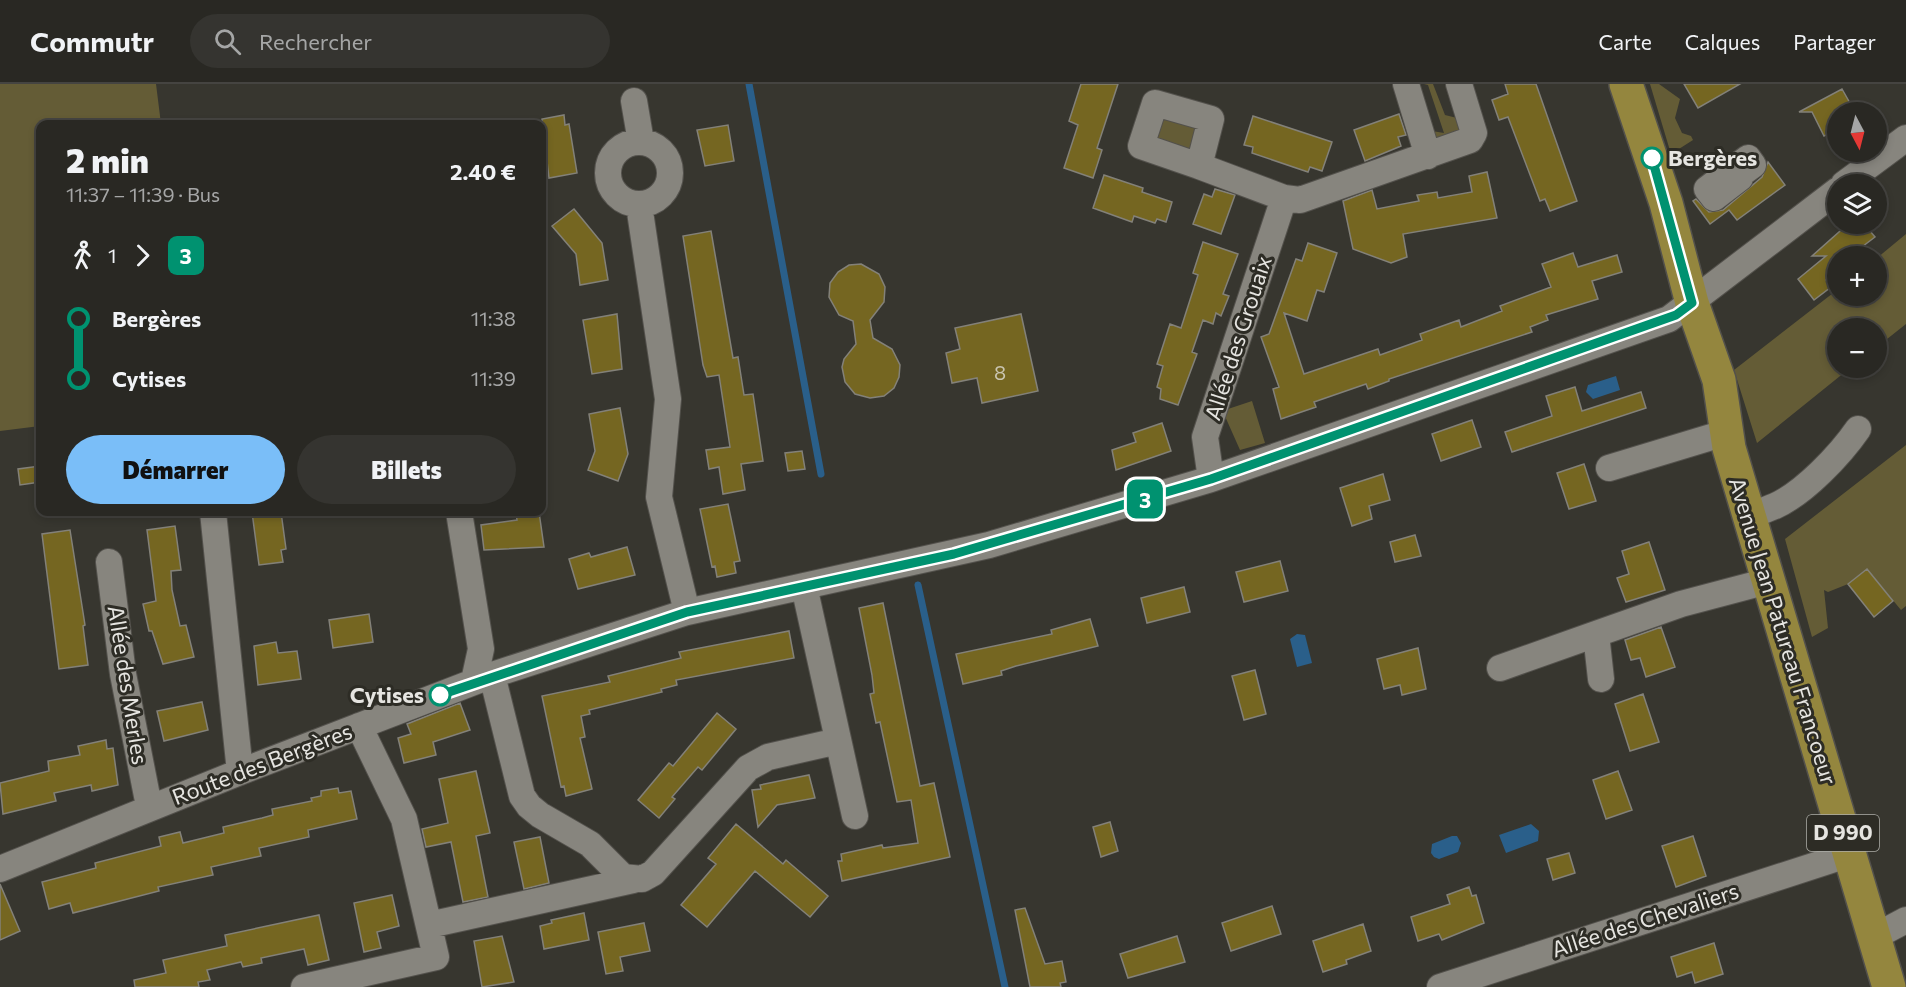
<!DOCTYPE html>
<html lang="fr">
<head>
<meta charset="utf-8">
<style>
  :root { --surface:#292823; --page:#353430; --text:#f1f3f6; --muted:#a5a6a6; --line:#454441; --accent:#7abef8 }
  body { margin:0; font-family:Commissioner,sans-serif; background:var(--page); color:var(--text); height:100vh; display:flex; flex-direction:column; font-size:22px; white-space:nowrap }
  * { box-sizing:border-box; margin:0 }
  p { font-size:20px; color:var(--muted) }
  .icon { flex:none; width:33px; height:33px; fill:none; stroke:currentColor; stroke-width:2; stroke-linecap:round; stroke-linejoin:round }
  .map { position:relative; flex:1; overflow:hidden }
  .sheet { position:absolute; left:36px; top:36px; width:510px; height:396px; display:flex; flex-direction:column; background:var(--surface); border-radius:12px; box-shadow:0 3px 9px #0003,0 0 0 2px var(--line) }
  .sheet>* { flex:none }
  .badge { padding:0 12px; border-radius:9px; font-size:21px; line-height:39px }
  .needle { width:39px; rotate:173deg }
  .fabs { position:absolute; left:1827px; top:18px; display:grid; gap:12px }
  .fabs a { display:grid; place-items:center; width:60px; height:60px; border-radius:50%; background:var(--surface); box-shadow:0 3px 9px #0003,0 0 0 2px var(--line); font-size:30px }
  .map>.badge { position:absolute; translate:-50% -50%; box-shadow:0 0 0 3px #fff }
  .legs { display:flex; align-items:center; gap:9px; height:66px; padding:0 30px; font-size:20px }
  .legs p { margin-inline-start:auto }
  .head { display:flex; align-items:center; justify-content:space-between; height:102px; padding:0 30px }
  h1 { font-size:33px; font-weight:800; line-height:45px }
  .cta { display:flex; gap:12px; margin-top:auto; padding:12px 30px }
  .cta a { flex:1; height:69px; border-radius:36px; background:var(--accent); color:#111; font-size:24px; font-weight:800; line-height:69px; text-align:center }
  .cta a+a { background:var(--page); color:var(--text) }
  ul { padding:0 30px; list-style:none }
  li { display:flex; align-items:center; gap:21px; height:60px; font-size:22px }
  li i { display:grid; place-items:center; width:9px; height:100%; margin:0 8px; background:currentColor }
  li i::after { content:''; width:15px; height:15px; margin:-8px; border:4px solid; border-radius:50%; background:var(--surface) }
  li p { margin-inline-start:auto }
  li:first-child i { background:linear-gradient(#0000 50%,currentColor 0) }
  li:last-child i { background:linear-gradient(currentColor 50%,#0000 0) }
  header { display:flex; align-items:center; gap:36px; box-sizing:border-box; height:84px; padding:0 30px; background:var(--surface); border-bottom:2px solid var(--line) }
  header strong { font-size:28px }
  nav { display:flex; gap:33px; margin-inline-start:auto; font-size:21px }
  .search { width:420px; height:54px; background:var(--page); display:flex; align-items:center; gap:15px; box-sizing:border-box; padding:0 21px; border-radius:33px; color:var(--muted); font-size:22px }
  .map>svg:first-child { display:block }
  .green { fill:#645c36 }
  .water { fill:#2a5f8a }
  .lines { fill:none; stroke-linecap:round; stroke-linejoin:round }
  .stream { stroke:#2a5f8a; stroke-width:7 }
  .building { fill:#756621; stroke:#838179; stroke-width:1.5 }
  .minor-casing { stroke:#53514c; stroke-width:28 }
  .major-casing { stroke:#53514c; stroke-width:36 }
  .minor { stroke:#87857e; stroke-width:26 }
  .major { stroke:#94863e; stroke-width:33 }
  .line-1-casing { stroke:#fff; stroke-width:14 }
  .line-1 { stroke:#009270; stroke-width:9 }
  .stop-1-dot { fill:#fff; stroke:#009270; stroke-width:3 }
  .labels { text-anchor:middle; stroke-width:6; stroke-linejoin:round; paint-order:stroke }
  .number-label { font-size:20px; fill:#cac5b1 }
  .shield { fill:#2d2c25; stroke:#aeaea9; stroke-width:1.5 }
  .shield-label { font-size:21px; font-weight:bold; fill:#e6e5e1 }
  .stop-label { font-size:22px; font-weight:bold; fill:#e6e5e1; stroke:#2d2c25; text-anchor:start }
  .street-label { font-size:22px; fill:#e6e5e1; stroke:#2d2c25 }
</style>
</head>
<body>
<header>
<strong>Commutr</strong>
<div class="search"><svg class="icon" aria-label="search" viewBox="0 0 24 24"><circle cx="10" cy="10" r="6"/><path d="M15 15l6 6"/></svg>Rechercher</div>
<nav><a>Carte</a><a>Calques</a><a>Partager</a></nav>
</header>
<div class="map">
<svg width="1906" height="903" viewBox="0 0 1906 903">
  <rect width="100%" height="100%" fill="#37362f"/>
  <path class="green" d="M0,0H156L161,40H40V342L0,347Z
    M1424,0H1433L1445,31L1461,35L1464,46L1434,56L1432,47L1444,49L1428,1Z
    M1650,0H1659L1680,15L1675,34L1682,49L1691,52L1693,56L1671,70Z
    M1158,33L1198,41L1191,66L1153,59Z
    M1906,150V240L1877,263L1876,244H1838V284H1850L1757,359L1734,286L1837,206L1838,212H1876L1877,174Z
    M1252,317L1265,359L1240,366L1224,330L1225,326Z
    M1906,361V522L1901,526L1867,485L1848,500L1828,508L1824,506L1828,544L1812,553L1785,455Z"/>
  <path class="water" d="M1616,292L1620,306L1593,315L1586,308L1588,301Z
    M1297,550L1305,551L1312,579L1297,583L1290,555Z
    M1531,740L1539,747L1538,757L1506,769L1499,751Z
    M1452,752H1457L1461,759L1458,768L1439,775L1434,773L1431,769L1432,760Z"/>
  <g class="lines">
    <path class="stream" d="M749,0L821,390
      M918,501L1005,903"/>
  </g>
  <path class="building" d="M1081,0H1118L1097,64L1102,66L1093,94L1064,84L1078,41L1069,37Z
    M1505,0H1536L1577,117L1550,127L1545,115L1540,117L1508,33L1499,36L1492,16L1508,10Z
    M1684,0H1740L1698,24Z
    M1842,5L1855,28H1838V45L1824,52L1812,28H1799Z
    M1399,30L1406,51L1398,53L1401,62L1365,77L1354,46Z
    M564,31L565,41L569,40L577,89L549,94L542,35Z
    M1253,32L1332,58L1322,87L1310,83L1308,88L1252,69L1253,63L1244,61Z
    M728,41L734,77L705,82L697,46Z
    M1768,78L1785,101L1737,136L1729,126L1710,140L1693,117L1696,115L1709,128L1723,126L1762,93Z
    M1487,88L1497,134L1403,150L1407,173L1391,179L1353,165L1343,117L1372,106L1377,125L1419,117L1417,111L1437,108L1438,114L1472,108L1469,92Z
    M1104,91L1143,104L1142,108L1172,118L1166,138L1157,135L1155,139L1134,132L1132,138L1093,124Z
    M1215,105L1235,111L1221,150L1193,140L1204,110L1212,113Z
    M574,125L602,159L608,196L580,201L576,170L552,142Z
    M1848,140H1864L1875,153L1850,172H1838V186L1826,196L1831,203L1814,216L1798,195L1826,172H1812Z
    M711,147L733,274L738,273L744,311L753,310L763,377L741,380L745,406L723,410L719,383L709,385L706,366L730,363L719,291L707,293L703,281L683,152Z
    M1203,158L1238,170L1223,210L1229,212L1221,232L1216,229L1213,240L1203,236L1192,268L1197,270L1178,321L1160,315L1161,305L1157,303L1163,282L1157,280L1170,240L1181,244L1198,191L1193,189Z
    M1308,159L1337,169L1324,208L1317,206L1307,237L1284,229L1304,290L1378,265L1380,271L1422,256L1420,250L1459,236L1461,243L1502,227L1500,222L1551,203L1542,180L1573,169L1578,183L1617,171L1622,188L1592,197L1598,215L1546,231L1548,236L1530,243L1532,248L1389,295V297L1368,305L1366,300L1314,318L1316,323L1281,335L1273,305L1279,303L1261,253L1269,250L1296,175L1302,177Z
    M861,180L879,190L885,203L884,218L870,236L873,254L892,265L900,281L899,293L894,304L884,312L870,314L855,310L845,298L842,283L844,275L856,260L853,237L839,231L829,213L830,199L838,188L849,181Z
    M617,230L622,285L592,290L583,236Z
    M1021,230L1038,307L982,319L977,294L952,299L946,269L960,265L955,244Z
    M1575,303L1582,327L1641,308L1646,324L1512,368L1505,348L1552,332L1546,312Z
    M620,324L628,370L618,397L588,386L595,367L589,330Z
    M1472,336L1481,363L1441,377L1432,350Z
    M1162,339L1171,367L1116,386L1112,366L1136,358L1133,349Z
    M802,367L805,385L788,387L785,369Z
    M1584,380L1596,417L1569,425L1557,389Z
    M40,382V398L20,401L18,385Z
    M1383,390L1390,416L1369,422L1372,435L1352,442L1340,404Z
    M728,420L740,477L734,478L736,489L717,493L715,482L712,483L700,425Z
    M252,428H281L286,465L281,466L283,478L259,481Z
    M516,428H539L544,463L484,466L481,441L517,436Z
    M175,442L181,486L171,487L172,506L180,542L186,541L194,573L163,580L152,547H149L143,520L156,517L147,446Z
    M70,446L85,541L83,542L88,581L59,585L42,450Z
    M1415,451L1421,472L1395,478L1390,458Z
    M1649,458L1665,506L1626,518L1617,494L1629,490L1622,467Z
    M627,463L635,491L578,505L569,475L589,469L591,473Z
    M1280,477L1288,507L1244,518L1236,488Z
    M1867,485L1893,517L1874,533L1848,500Z
    M1184,503L1190,528L1147,539L1141,514Z
    M883,519L920,702L934,699L950,773L842,797L838,777H842L841,770L882,761L883,764L918,759L911,716L897,718L880,638L876,639L870,610L874,609L872,591L859,524Z
    M369,530L373,558L333,564L329,536Z
    M1090,535L1098,562L1016,582L1001,587L1002,591L963,600L956,570L1052,550L1051,546Z
    M1661,543L1675,583L1646,593L1640,574L1631,576L1625,556Z
    M789,547L794,574L676,596L677,601L661,605L662,608L589,626L590,630L581,632L585,653L580,654L592,705L566,712L564,702L561,703L542,612L610,598L608,592L681,574L679,568Z
    M276,558L278,569L297,567L301,595L258,601L254,562Z
    M1418,564L1426,605L1402,611L1400,601L1384,605L1377,575Z
    M1255,586L1266,630L1244,636L1232,592Z
    M1643,610L1659,658L1630,667L1615,620Z
    M202,618L208,646L164,657L157,627Z
    M460,619L470,646L433,658L436,671L404,679L398,654L411,650L407,640Z
    M717,629L736,645L702,686L698,683L672,713L675,715L659,734L638,716L669,679L673,682Z
    M106,656L107,665L113,664L118,701L92,707L91,701L54,709L56,717L3,730L0,699L49,687L48,677L80,671L78,662Z
    M476,687L490,749L476,752L488,813L463,818L451,758L426,763L422,745L448,739L439,695Z
    M1618,687L1632,726L1606,735L1593,696Z
    M809,691L815,714L777,721L758,743L752,706L761,705L760,701Z
    M338,704L339,709L351,707L357,735L308,746L309,753L259,764L261,772L211,783L213,791L158,803L159,807L73,829L70,819L49,825L42,798L96,784L95,779L161,762L159,753L180,748L183,759L224,749L223,743L262,734L273,731L272,725L312,717L311,714L321,712V707Z
    M1110,738L1118,767L1101,773L1093,743Z
    M736,740L783,780L786,776L828,812L810,833L755,787L707,843L681,821L716,780L708,774Z
    M1693,752L1706,792L1676,803L1662,762Z
    M540,753L549,799L524,805L514,758Z
    M1569,769L1575,789L1553,796L1547,775Z
    M0,800L20,847L0,856Z
    M1469,803L1472,812L1476,811L1484,839L1442,856L1439,850L1418,857L1411,833L1450,820L1447,811Z
    M392,811L399,842L377,848L381,864L364,868L354,819Z
    M1272,822L1281,850L1231,867L1222,839Z
    M1025,824L1045,880L1062,877L1066,898L1060,899L1061,903H1030L1015,826Z
    M584,829L589,856L544,865L540,842L552,839L551,836Z
    M319,831L329,876L308,881L304,865L261,874L262,879L243,883L241,878L207,886L210,896L198,898L199,903H135L134,896L166,889L163,876L227,862L225,851Z
    M644,839L650,867L620,873L623,887L606,890L598,848Z
    M1363,840L1371,867L1346,876L1347,880L1323,888L1313,857Z
    M502,852L514,898L482,903L474,857Z
    M1177,852L1185,878L1128,894L1120,870Z
    M1714,859L1723,890L1695,899L1692,888L1677,893L1671,873Z"/>
  <g class="lines">
    <g class="minor-casing">
      <path id="minor" d="M1406,0L1428,72
        M634,17L641,58
        M608 89a31 31 0 1 1 62 0a31 31 0 1 1-62 0Z
        M1748,74L1753,81L1738,92L1740,94L1714,114L1707,105Z
        M1199,82L1141,62L1155,19L1211,35L1199,82L1284,114
        M1844,100L1906,54
        M639,121L668,315L659,413L687,528
        M1609,384L1728,348
        M1211,395L1205,353L1284,114L1300,116L1470,56L1474,49L1459,0
        M213,428L240,688
        M459,428L481,565L474,597
        M1749,433C1758,428 1766,426 1775,422C1804,409 1840,371 1858,345
        M109,478L123,590L147,712L151,723
        M804,502L855,732
        M1500,584L1596,550
        M492,591L522,712L529,722L540,731L590,760L623,793L642,795L653,789L748,684L768,673L838,657
        M1601,595L1596,550L1681,520L1768,497
        M0,785L240,688L492,591L687,528L989,461L1211,395L1669,235L1838,106
        M429,841L633,796
        M1874,853L1906,836
        M304,903L436,873L404,735L359,642
        M1440,903L1850,770"/>
    </g>
    <g class="major-casing">
      <path id="major" d="M1626,0L1666,119L1692,219L1719,296L1729,364L1889,903"/>
    </g>
    <use href="#minor" class="minor"/>
    <use href="#major" class="major"/>
  </g>
  <g class="lines">
    <g class="line-1-casing">
      <path id="line-1" d="M440,611L687,528L954,470L1211,395L1676,231L1692,219L1652,74"/>
    </g>
    <use href="#line-1" class="line-1"/>
  </g>
  <g class="stop-1-dot">
    <circle cx="1652" cy="74" r="10"/>
    <circle cx="440" cy="611" r="10"/>
  </g>
  <g class="labels">
    <g class="number-label">
      <text x="1000" y="296">8</text>
    </g>
    <rect class="shield" x="1807" y="731" width="72" height="36" rx="4.5"/>
    <g class="shield-label">
      <text x="1843" y="756">D 990</text>
    </g>
    <g class="stop-label">
      <text x="1668" y="82">Bergères</text>
      <text x="424" y="619" text-anchor="end">Cytises</text>
    </g>
    <g class="street-label">
      <text transform="translate(1238 254) rotate(-72)" y="8">Allée des Grouaix</text>
      <text transform="translate(1783 547) rotate(73)" y="8">Avenue Jean Patureau Francoeur</text>
      <text transform="translate(128 601) rotate(81)" y="8">Allée des Merles</text>
      <text transform="translate(262 680) rotate(-21)" y="8">Route des Bergères</text>
      <text transform="translate(1645 836) rotate(-18)" y="8">Allée des Chevaliers</text>
    </g>
  </g>
</svg>
<div class="fabs">
<a><svg class="needle" viewBox="-14 -14 28 28"><path d="M0-13l5 13h-10z" fill="#e53935"/><path d="M0 13l5-13h-10z" fill="#a5a6a6"/></svg></a>
<a><svg class="icon" aria-label="layers" viewBox="0 0 24 24"><path d="M12 4l9 5-9 5-9-5zM3 14l9 5 9-5"/></svg></a>
<a>+</a>
<a>−</a>
</div>
<b class="badge" style="left:1145px;top:415px;background:#009270;color:#fff">3</b>
<section class="sheet">
<div class="head"><div><h1>2 min</h1><p>11:37 – 11:39 · Bus</p></div><b>2.40 €</b></div>
<div class="legs"><svg class="icon" aria-label="walk" viewBox="0 0 24 24"><circle cx="13" cy="4" r="2"/><path d="M13 8l-2 6 4 7M11 14l-3 7M7 12l3-4h3l4 4"/></svg>1<svg class="icon" aria-label="forward" viewBox="0 0 24 24"><path d="M9 5l7 7-7 7"/></svg><b class="badge" style="background:#009270;color:#fff">3</b></div>
<ul>
<li><i style="color:#009270"></i><b>Bergères</b><p>11:38</p></li>
<li><i style="color:#009270"></i><b>Cytises</b><p>11:39</p></li>
</ul>
<div class="cta"><a>Démarrer</a><a>Billets</a></div>
</section>
</div>
</body>
</html>
